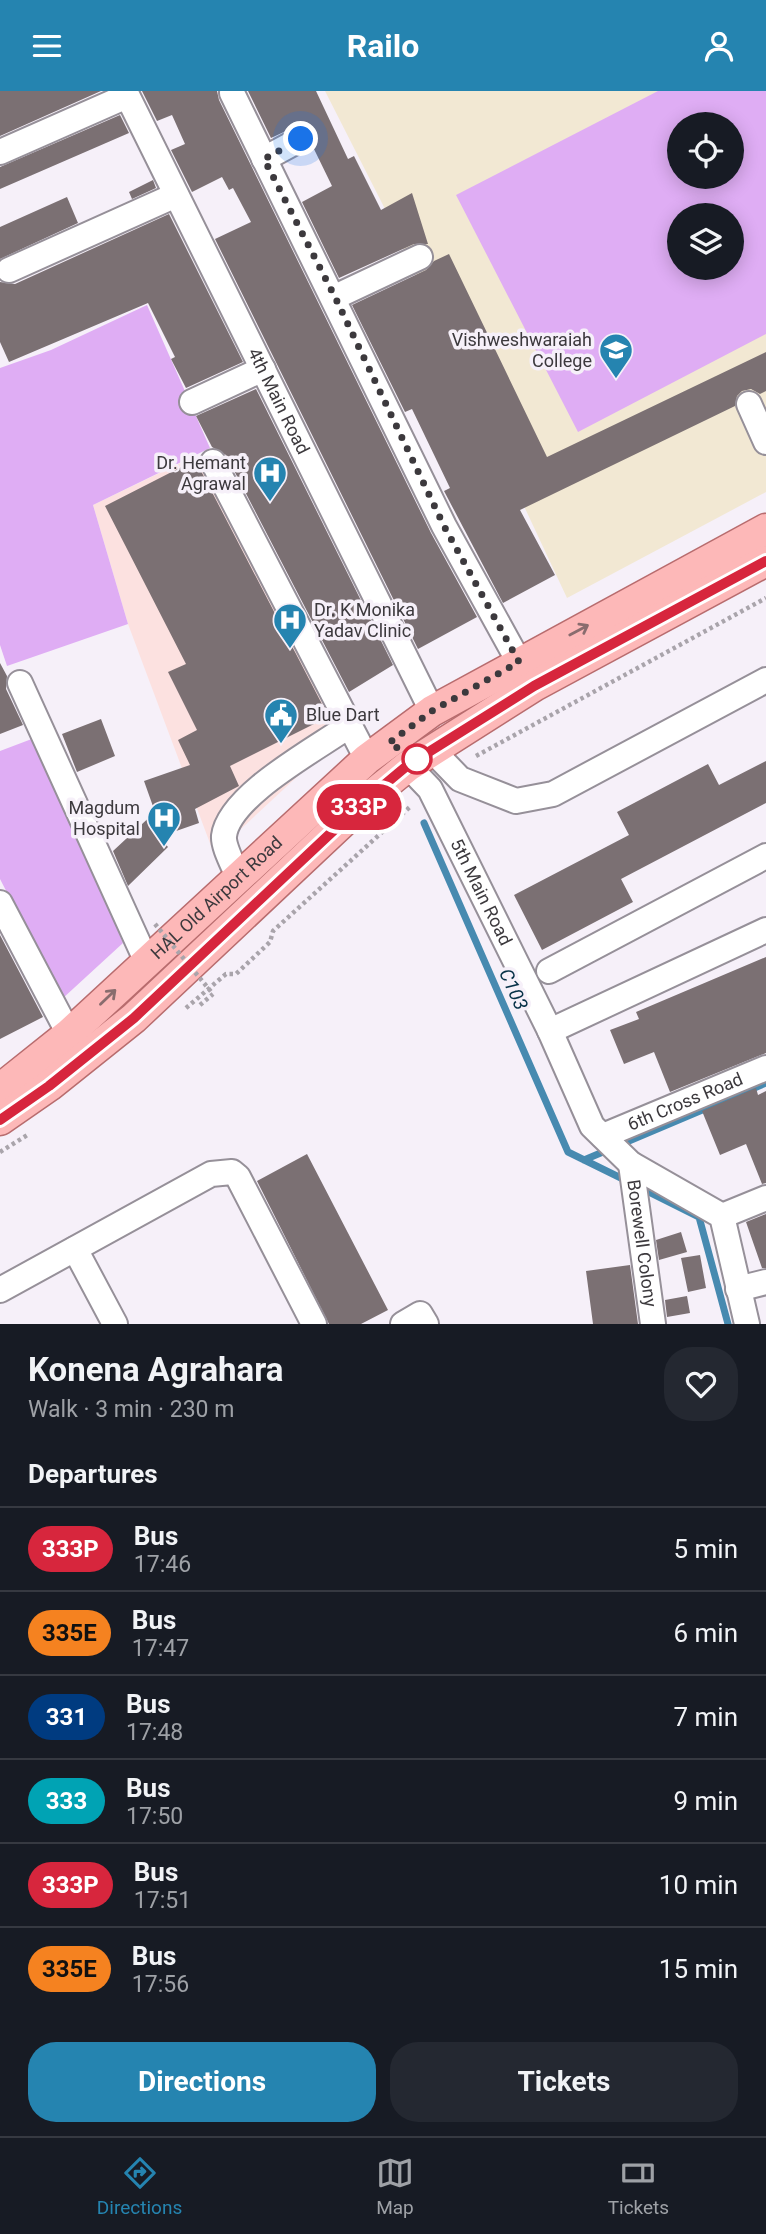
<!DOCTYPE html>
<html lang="en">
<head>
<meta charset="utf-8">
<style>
  :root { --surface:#171b24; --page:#242831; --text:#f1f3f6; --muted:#9ea1a6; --line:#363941; --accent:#2584b0 }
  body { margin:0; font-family:Roboto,sans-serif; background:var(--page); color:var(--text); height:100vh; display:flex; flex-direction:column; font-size:26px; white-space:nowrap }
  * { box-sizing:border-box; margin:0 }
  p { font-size:23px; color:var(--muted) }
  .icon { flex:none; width:38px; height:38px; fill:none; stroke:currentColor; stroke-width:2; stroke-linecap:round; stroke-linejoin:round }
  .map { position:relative; height:1233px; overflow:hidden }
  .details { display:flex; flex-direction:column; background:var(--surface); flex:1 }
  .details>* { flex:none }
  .badge { padding:0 14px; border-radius:23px; font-size:24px; line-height:46px }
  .buttons { position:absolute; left:667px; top:21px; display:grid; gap:14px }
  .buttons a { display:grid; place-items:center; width:77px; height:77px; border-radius:50%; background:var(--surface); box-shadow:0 4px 18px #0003; font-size:35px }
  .you { position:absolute; width:35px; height:35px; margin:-18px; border:5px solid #fff; border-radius:50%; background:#1a73e8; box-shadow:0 0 0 10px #1a73e833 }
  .map>.badge { position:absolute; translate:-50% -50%; box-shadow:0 0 0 4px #fff }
  h2 { padding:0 28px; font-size:26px; line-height:63px }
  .round { display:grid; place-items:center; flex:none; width:74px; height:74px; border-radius:28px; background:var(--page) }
  .overview { display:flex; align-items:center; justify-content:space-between; height:119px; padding:0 28px }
  h1 { font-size:33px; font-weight:700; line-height:52px }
  .primary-button { display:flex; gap:14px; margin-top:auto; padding:14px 28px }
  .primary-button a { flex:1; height:80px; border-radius:28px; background:var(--accent); color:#fff; font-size:28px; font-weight:700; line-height:80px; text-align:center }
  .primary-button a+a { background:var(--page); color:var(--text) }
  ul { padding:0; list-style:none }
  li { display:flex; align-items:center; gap:21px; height:84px; padding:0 28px; border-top:2px solid var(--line) }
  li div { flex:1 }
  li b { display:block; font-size:26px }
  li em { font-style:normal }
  li .badge { min-width:77px; font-weight:700; text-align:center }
  header { display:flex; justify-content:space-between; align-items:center; height:91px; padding:0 28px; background:var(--accent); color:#fff; font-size:32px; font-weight:700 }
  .tabs { display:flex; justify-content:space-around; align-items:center; height:98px; border-top:2px solid var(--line); background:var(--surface); font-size:19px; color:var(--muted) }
  .tabs a { display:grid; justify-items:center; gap:4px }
  .tabs .current { color:var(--accent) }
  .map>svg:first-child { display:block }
  .commercial { fill:#fce1e0 }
  .education { fill:#f2e8d3; fill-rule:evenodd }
  .green { fill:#dfadf4; fill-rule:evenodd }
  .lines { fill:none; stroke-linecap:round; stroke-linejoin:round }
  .stream { stroke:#478ab0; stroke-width:7 }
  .building { fill:#7b7073 }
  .minor-casing { stroke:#969099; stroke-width:28 }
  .major-casing { stroke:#b86c6e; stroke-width:33 }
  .path { stroke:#a9a4ab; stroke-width:4.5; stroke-dasharray:3.5 3.5; stroke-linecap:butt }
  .minor { stroke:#fff; stroke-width:24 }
  .major { stroke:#fdb8b8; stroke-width:30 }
  .path-bridge { stroke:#a9a4ab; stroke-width:4.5; stroke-dasharray:3.5 3.5; stroke-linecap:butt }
  .oneway { stroke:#896c6e }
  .line-casing { stroke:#fff; stroke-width:16 }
  .line { stroke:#d7263d; stroke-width:10 }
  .walk { stroke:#3c393d; stroke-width:7; stroke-dasharray:0 12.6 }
  .stop-dot { fill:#fff; stroke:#d7263d; stroke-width:3.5 }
  .labels { text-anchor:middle; stroke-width:7; stroke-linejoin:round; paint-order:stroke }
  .poi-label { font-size:18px; fill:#3c393d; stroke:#f6f0f9; text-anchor:end }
  .street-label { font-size:18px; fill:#3c393d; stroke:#f6f0f9 }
  .water-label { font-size:19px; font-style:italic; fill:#063147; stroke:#f6f0f9 }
</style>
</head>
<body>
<header><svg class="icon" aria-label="menu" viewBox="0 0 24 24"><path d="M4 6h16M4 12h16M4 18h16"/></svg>Railo<svg class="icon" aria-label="person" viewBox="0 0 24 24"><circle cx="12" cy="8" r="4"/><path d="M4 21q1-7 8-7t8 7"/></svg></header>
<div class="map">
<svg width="766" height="1233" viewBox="0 0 766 1233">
  <rect width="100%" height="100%" fill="#f6f0f9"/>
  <path class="commercial" d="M197,364L341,645L214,763L128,533L93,414Z"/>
  <path class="education" d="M325,0H766V401L567,507L384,116ZM679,33H732V86H679ZM679,124H732V177H679Z"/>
  <path class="green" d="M658,0H766V243L578,341L456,104ZM679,33H732V86H679ZM679,124H732V177H679Z
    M147,214L210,357L93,414L128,533L7,575L0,554V277L51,259Z
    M37,646L123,852L62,908L0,788V660Z"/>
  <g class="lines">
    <path class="stream" d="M424,732L568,1061L629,1091
      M584,1069L766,992
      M639,1096L699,1126L728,1233"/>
  </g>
  <path class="building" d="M0,0H101L0,45Z
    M142,0H217L219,9L431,442L477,526L418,558L215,148L251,131L233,97L229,99L222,86L192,101L171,59L185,53L172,24L157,30Z
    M248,0H316L348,68L354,65L381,119L412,102L428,153H414L339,187L302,111L332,95L313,56L314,42L301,33L271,47Z
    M120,24L129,42L0,98V76Z
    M153,89L156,97L132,108L129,101Z
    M67,106L78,132L0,168V136Z
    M169,123L243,271L186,297L171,268L175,266L148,212L9,271L0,251V191L15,193Z
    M449,163L547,366L766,261V300L760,303L751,298L742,300L737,305L735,315L520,419L555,484L503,512L444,400L450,397L412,318L405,321L352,214L426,179L434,170Z
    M256,298L393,574L349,601L226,364L212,356L196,325Z
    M199,367L200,378L323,615L317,618L322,629L230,675L239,695L195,718L199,732L159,746L168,756L128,795L113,760L155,721L144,690L190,674L178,649L197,639L168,581L186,573L105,415Z
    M0,572L7,585L6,598L23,634L0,643Z
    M101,628L115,665L77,681L62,643Z
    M766,670V712L621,788L633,811L542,859L514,804L629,744L617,721L708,673L719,694Z
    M0,844L43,926L0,948Z
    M766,866V962L670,1001L654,961L624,973L610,939L639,928L636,921Z
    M756,997L758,1004L766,1000V1092L762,1093L746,1053L720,1064L702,1020Z
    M307,1063L388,1219L361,1233H329L257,1090Z
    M766,1123V1177H762L746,1131Z
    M681,1141L687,1161L659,1169L656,1149Z
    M700,1164L706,1197L688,1201L681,1167Z
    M630,1174L638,1233H593L586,1180Z
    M687,1205L690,1222L667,1226L665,1209Z"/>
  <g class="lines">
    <g class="minor-casing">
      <g id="minor">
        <path id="s1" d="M125,0L432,620"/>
        <path d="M232,2L444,435L519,571"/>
        <path d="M0,61L127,5"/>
        <path d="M264,68L301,48"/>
        <path d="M9,179L176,104"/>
        <path d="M335,206L420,166"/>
        <path d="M192,311L263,278"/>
        <path d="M749,313L766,351"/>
        <path d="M213,371L367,668"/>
        <path d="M20,592L146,869"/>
        <path d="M432,659L460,688L516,710L553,703L766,589"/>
        <path id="s2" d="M408,675L430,698L550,940L592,1035L631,1073L722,1125L747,1233"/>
        <path d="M238,786C234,775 223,756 224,745C229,704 318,657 350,634"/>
        <path d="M0,812L69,943"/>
        <path d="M549,880L766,765"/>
        <path d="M550,940L766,839"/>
        <path id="s3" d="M603,1045L766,977"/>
        <path id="s4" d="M631,1073L653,1233"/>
        <path d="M722,1125L766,1107"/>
        <path d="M75,1158L115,1233"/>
        <path d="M738,1198L766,1191"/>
        <path d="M0,1199L211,1083L232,1081L238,1086L314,1233"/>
        <path d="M403,1233L420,1223L426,1233"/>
      </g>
    </g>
    <g class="major-casing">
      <g id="major">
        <path id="s5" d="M0,998L69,943L367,668L432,620L766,438"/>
        <path d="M0,1029L49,995L134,927L366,709L408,675L534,595L766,470"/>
      </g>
    </g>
    <path class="path" d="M476,665L766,507
      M200,914L213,903
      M186,917L226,883H236L270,851L273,840L411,715
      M0,1061L29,1043"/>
    <use href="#minor" class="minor"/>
    <use href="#major" class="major"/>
    <path class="path-bridge" d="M155,833L213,903"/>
  </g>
  <defs><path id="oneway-shaft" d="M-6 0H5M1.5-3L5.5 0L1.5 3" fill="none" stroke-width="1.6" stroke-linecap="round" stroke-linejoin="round" transform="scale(1.75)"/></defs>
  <g class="oneway">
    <use href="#oneway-shaft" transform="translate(579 539) rotate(-28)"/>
    <use href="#oneway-shaft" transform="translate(108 906) rotate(-44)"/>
  </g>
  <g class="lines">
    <g class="line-casing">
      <path id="line" d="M0,1029L49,995L134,927L366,709L408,674L534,595L766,470"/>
    </g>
    <use href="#line" class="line"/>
    <path class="walk" d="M301,48L264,68L335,206L444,435L519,571L432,620L389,652L417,668"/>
  </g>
  <defs>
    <g id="university-pin" transform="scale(1.75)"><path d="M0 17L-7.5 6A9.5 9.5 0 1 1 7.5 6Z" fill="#2584b0" stroke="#f6f0f9"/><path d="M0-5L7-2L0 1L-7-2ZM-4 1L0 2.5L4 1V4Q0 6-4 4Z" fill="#fff"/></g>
    <g id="hospital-pin" transform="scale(1.75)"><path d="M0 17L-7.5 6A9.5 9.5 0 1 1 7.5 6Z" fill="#2584b0" stroke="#f6f0f9"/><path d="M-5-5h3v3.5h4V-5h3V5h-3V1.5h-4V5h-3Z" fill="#fff"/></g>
    <g id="civic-pin" transform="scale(1.75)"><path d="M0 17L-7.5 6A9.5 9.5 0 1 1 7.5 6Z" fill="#2584b0" stroke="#f6f0f9"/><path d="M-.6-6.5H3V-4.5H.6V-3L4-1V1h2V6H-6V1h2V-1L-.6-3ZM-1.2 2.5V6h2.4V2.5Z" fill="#fff"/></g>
  </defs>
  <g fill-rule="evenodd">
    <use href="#university-pin" x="616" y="259"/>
    <use href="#hospital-pin" x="270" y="382"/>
    <use href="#hospital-pin" x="290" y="529"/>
    <use href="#civic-pin" x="281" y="624"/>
    <use href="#hospital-pin" x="164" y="727"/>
  </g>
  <circle class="stop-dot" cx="417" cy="668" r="14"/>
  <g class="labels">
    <g class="poi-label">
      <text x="592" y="255">Vishweshwaraiah<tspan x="592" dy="21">College</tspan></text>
      <text x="246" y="378">Dr. Hemant<tspan x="246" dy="21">Agrawal</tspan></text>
      <text x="314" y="525" text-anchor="start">Dr. K Monika<tspan x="314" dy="21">Yadav Clinic</tspan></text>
      <text x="306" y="630" text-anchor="start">Blue Dart</text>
      <text x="140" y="723">Magdum<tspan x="140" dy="21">Hospital</tspan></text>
    </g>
    <g class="street-label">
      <text dy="6" stroke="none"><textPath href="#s1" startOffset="346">4th Main Road</textPath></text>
      <text dy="6" stroke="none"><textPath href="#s2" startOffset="147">5th Main Road</textPath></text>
      <text dy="6" stroke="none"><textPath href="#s5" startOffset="289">HAL Old Airport Road</textPath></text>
      <text dy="6" stroke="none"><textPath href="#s3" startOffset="89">6th Cross Road</textPath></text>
      <text dy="6" stroke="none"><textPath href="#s4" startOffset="80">Borewell Colony</textPath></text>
    </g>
    <g class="water-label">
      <text transform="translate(514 898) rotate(66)" y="7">C103</text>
    </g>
  </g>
</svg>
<div class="buttons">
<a><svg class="icon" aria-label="locate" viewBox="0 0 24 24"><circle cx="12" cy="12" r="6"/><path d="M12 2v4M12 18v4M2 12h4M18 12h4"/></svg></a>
<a><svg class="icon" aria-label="layers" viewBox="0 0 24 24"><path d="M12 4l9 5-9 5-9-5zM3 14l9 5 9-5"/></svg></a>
</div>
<div class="you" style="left:301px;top:48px"></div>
<b class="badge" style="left:359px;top:716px;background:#d7263d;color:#fff">333P</b>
</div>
<section class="details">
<div class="overview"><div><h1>Konena Agrahara</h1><p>Walk · 3 min · 230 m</p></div><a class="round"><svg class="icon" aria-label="heart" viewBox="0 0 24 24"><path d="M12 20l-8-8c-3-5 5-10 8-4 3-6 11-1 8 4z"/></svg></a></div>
<h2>Departures</h2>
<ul>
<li><span class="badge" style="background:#d7263d;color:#fff">333P</span><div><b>Bus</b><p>17:46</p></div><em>5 min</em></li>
<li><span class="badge" style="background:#f58220;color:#111">335E</span><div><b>Bus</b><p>17:47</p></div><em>6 min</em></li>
<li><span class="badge" style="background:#003b80;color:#fff">331</span><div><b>Bus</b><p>17:48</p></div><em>7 min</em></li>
<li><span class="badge" style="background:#00a3b4;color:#fff">333</span><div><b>Bus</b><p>17:50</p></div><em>9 min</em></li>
<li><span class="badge" style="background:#d7263d;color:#fff">333P</span><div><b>Bus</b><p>17:51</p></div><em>10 min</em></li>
<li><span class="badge" style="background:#f58220;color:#111">335E</span><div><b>Bus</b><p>17:56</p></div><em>15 min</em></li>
</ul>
<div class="primary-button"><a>Directions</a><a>Tickets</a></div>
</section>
<nav class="tabs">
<a class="current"><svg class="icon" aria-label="directions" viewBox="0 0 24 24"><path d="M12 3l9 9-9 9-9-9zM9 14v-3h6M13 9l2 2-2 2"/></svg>Directions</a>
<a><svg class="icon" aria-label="map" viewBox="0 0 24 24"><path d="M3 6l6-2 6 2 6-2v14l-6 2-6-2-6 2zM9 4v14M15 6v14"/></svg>Map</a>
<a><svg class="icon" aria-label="tickets" viewBox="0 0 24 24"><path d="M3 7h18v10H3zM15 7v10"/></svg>Tickets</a>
</nav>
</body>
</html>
